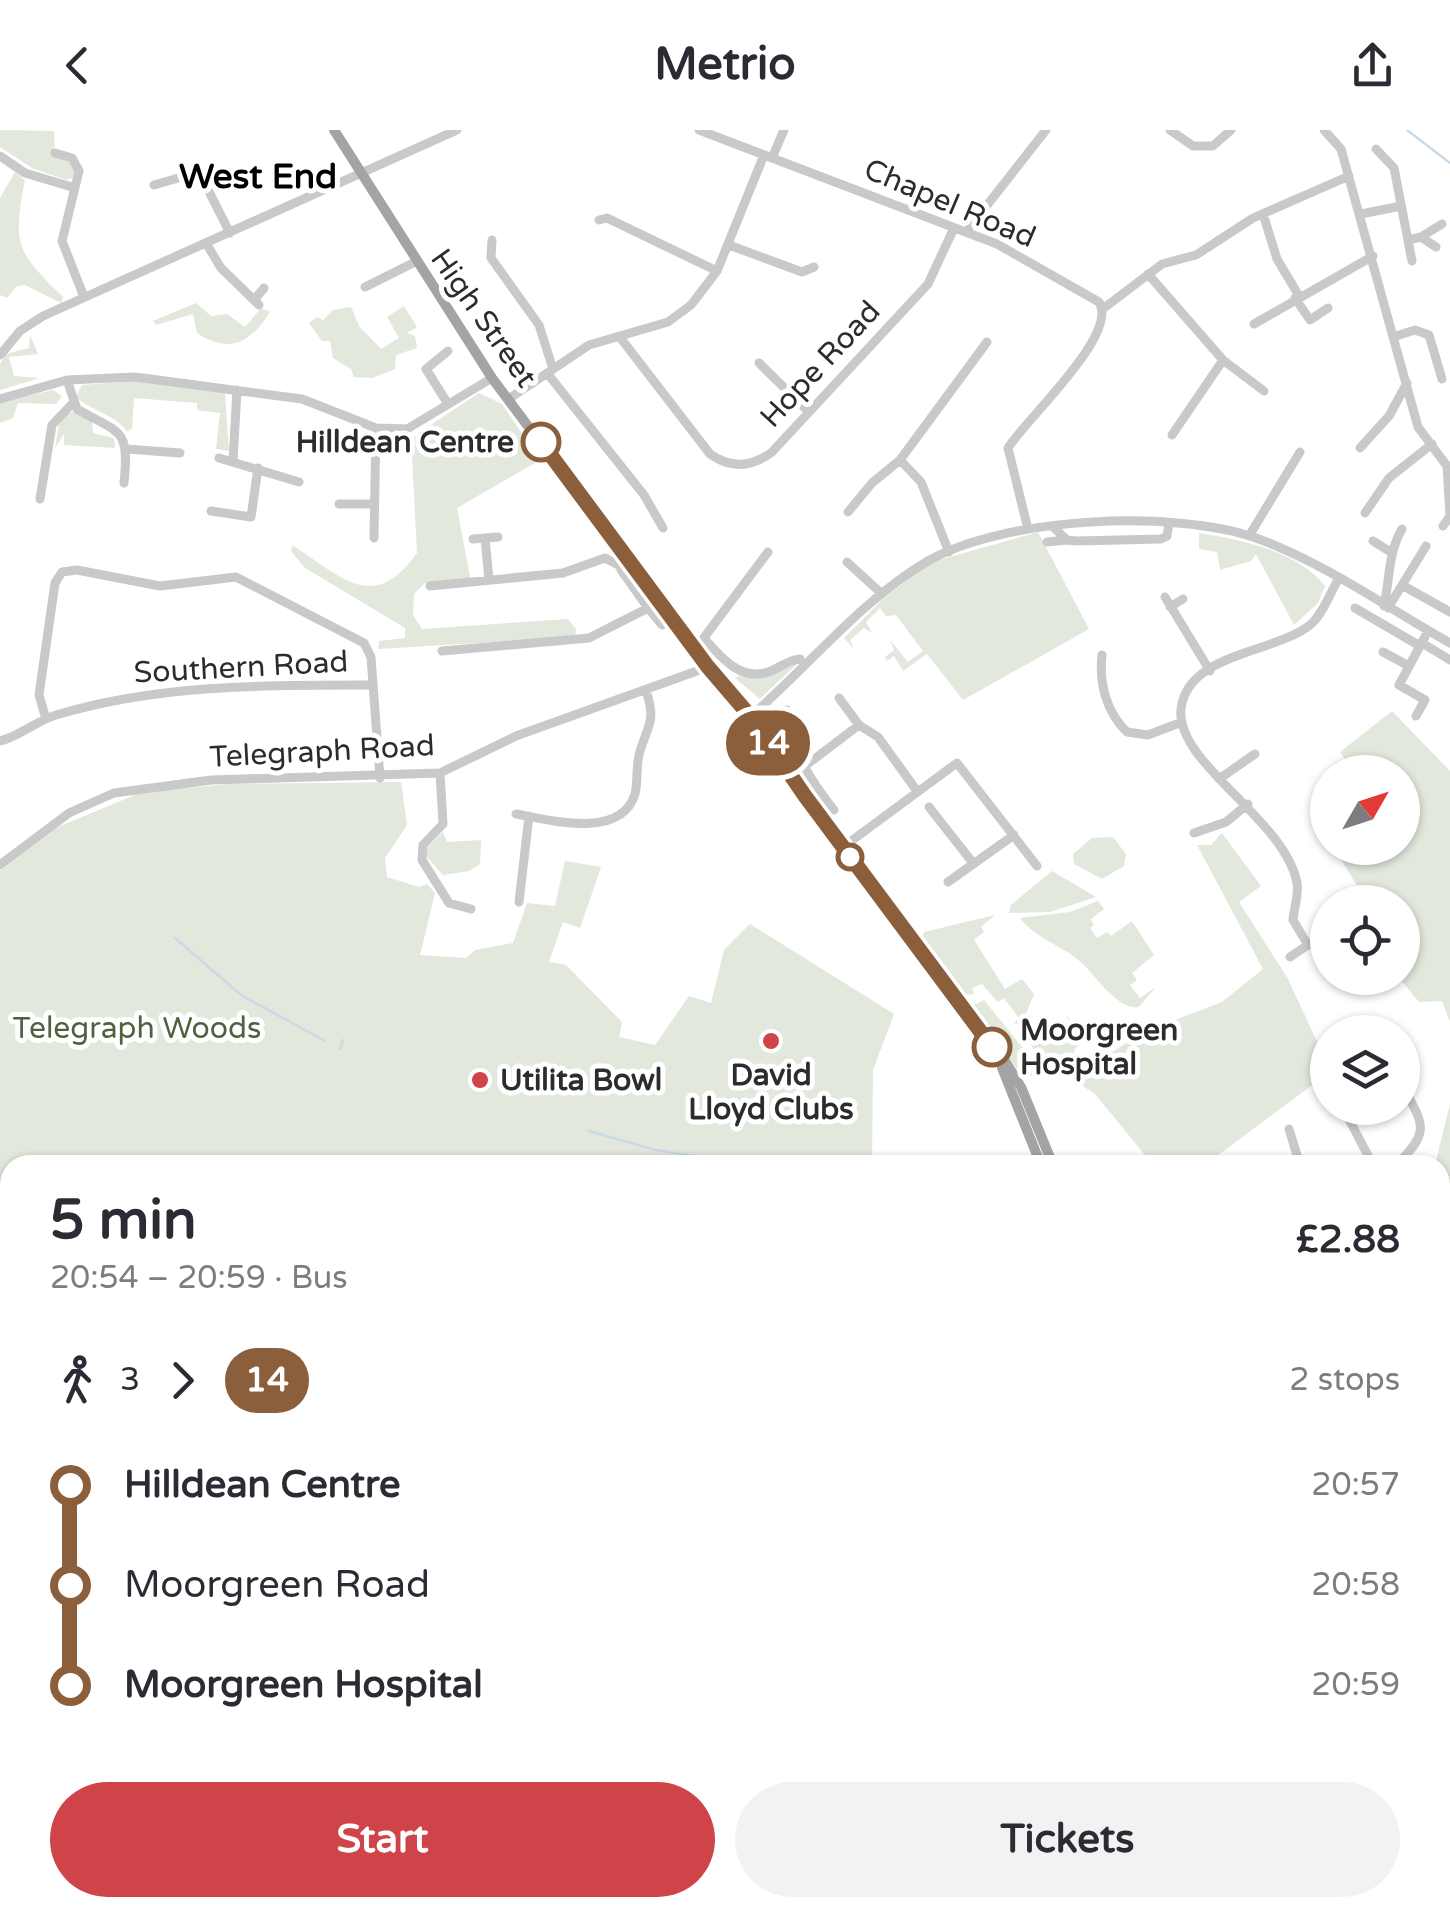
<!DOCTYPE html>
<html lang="en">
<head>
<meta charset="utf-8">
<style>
  :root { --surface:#fff; --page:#f2f2f3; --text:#2b2b33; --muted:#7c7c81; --accent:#ce4448 }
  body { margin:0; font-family:"Varela Round",sans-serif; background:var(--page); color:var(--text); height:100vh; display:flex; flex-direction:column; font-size:38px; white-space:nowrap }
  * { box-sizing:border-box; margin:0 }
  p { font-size:32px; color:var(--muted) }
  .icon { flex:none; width:55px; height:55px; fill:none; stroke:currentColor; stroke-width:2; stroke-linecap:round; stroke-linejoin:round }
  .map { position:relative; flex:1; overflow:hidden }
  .sheet { position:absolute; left:0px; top:1025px; width:1450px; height:762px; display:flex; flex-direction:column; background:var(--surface); border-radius:30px 30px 0 0; box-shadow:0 2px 8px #0004 }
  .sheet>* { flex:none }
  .badge { padding:0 20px; border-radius:32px; font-size:35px; line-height:65px }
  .needle { width:65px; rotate:51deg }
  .controls { position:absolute; left:1310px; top:625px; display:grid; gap:20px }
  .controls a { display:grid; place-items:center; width:110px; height:110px; border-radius:50%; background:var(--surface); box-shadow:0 2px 8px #0004; font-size:50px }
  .map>.badge { position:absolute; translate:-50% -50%; box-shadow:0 0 0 5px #fff }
  .legs { display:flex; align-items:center; gap:15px; height:110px; padding:0 50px; font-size:32px }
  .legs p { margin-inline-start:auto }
  .head { display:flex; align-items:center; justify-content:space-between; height:170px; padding:0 50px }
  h1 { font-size:55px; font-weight:800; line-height:75px }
  .action { display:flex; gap:20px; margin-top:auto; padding:20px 50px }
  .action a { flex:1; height:115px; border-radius:60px; background:var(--accent); color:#fff; font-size:40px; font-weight:800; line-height:115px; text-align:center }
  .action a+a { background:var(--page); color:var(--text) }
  ul { padding:0 50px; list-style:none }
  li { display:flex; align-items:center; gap:35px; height:100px; font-size:38px }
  li i { display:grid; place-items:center; width:15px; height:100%; margin:0 12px; background:currentColor }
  li i::after { content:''; width:25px; height:25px; margin:-12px; border:8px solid; border-radius:50%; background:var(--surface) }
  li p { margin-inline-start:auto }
  li:first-child i { background:linear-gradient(#0000 50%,currentColor 0) }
  li:last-child i { background:linear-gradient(currentColor 50%,#0000 0) }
  header { display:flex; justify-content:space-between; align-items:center; height:130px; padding:0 50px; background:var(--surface); font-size:45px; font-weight:800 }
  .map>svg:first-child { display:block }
  .green { fill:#e2e8dc }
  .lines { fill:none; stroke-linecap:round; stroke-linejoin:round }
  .stream { stroke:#cadae6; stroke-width:2.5 }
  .minor { stroke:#c9c9c9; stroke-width:9 }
  .major { stroke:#a4a4a4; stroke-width:10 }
  .highway { stroke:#939393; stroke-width:12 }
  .line-1-casing { stroke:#fff; stroke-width:22 }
  .line-1 { stroke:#8b5e3c; stroke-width:15 }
  .stop-1-dot { fill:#fff; stroke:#8b5e3c; stroke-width:5 }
  .poi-dot { fill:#ce4448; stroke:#fff; stroke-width:4 }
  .labels { text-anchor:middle; stroke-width:10; stroke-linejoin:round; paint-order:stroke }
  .street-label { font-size:30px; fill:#2c2c2c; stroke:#fff }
  .stop-label { font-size:30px; font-weight:bold; fill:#2c2c2c; stroke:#fff; text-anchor:end }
  .park-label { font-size:30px; fill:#4e6240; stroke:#fff }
  .poi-label { font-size:30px; font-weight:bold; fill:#2c2c2c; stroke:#fff }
  .quarter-label { font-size:35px; font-weight:bold; fill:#000; stroke:#fff }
</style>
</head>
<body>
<header><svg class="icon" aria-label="back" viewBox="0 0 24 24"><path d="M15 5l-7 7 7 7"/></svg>Metrio<svg class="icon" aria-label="share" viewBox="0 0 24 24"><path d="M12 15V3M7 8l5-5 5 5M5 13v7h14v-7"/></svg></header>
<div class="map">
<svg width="1450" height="1786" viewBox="0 0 1450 1786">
  <rect width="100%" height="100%" fill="#fff"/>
  <path class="green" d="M0,0L54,1L55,22L78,33L74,47L66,50L32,38L0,17Z
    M15,42L25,50C12,116 17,122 63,167L61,173L25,155L17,156L7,168L0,165V68Z
    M196,173L211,186L227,184L245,197L261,178L270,182C251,212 230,225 197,203L193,184L156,195L153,191Z
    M404,176L417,197L407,203L415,206L417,218L396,225L395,239L372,248L354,247L351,239L333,228L330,211H322L309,193L317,187L323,190L333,180L351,177L359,196L381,219L399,208L387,187Z
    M30,205L38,224L9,227L14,246L40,248L0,260V234L6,224L29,218Z
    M136,251L225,263L229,321L216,319L220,283L197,280V273L134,268L132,299L127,301C114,284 92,281 76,267L82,255Z
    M53,260L62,266L56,274L18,273L13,288L0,293V272Z
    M479,263L502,274L540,330L457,378L471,452L425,453L414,464L413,485L422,499L568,489L576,499L575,507L378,519L379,511L405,508V498L305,438L291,421L292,415C341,446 373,485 417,423L411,305L422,309L426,298Z
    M73,282L92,291L93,303L114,308L115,318L64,315V304L55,318L60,287Z
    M1038,402L1089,499L963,570L927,524L903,541L894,526L887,531L885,527L894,520L890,510L908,532L923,521L896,485L886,486L880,478L866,492L872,503L864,498L850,510L854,519L844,508L885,467L932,432Z
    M1199,403C1242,410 1298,421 1325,456L1318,473L1294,495L1256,424L1251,431L1220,440L1217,422L1199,419Z
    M799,532L760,569L735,548C754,536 780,539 799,532Z
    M1392,581L1450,641V892L1442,871L1419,872L1399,848L1402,772H1367L1334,718H1402V642H1354L1340,622Z
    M401,652L407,695L385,728L387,747L419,757L427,754L435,763L420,825L466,828L475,820L513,813L527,773L555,776L565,731L601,737L580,798L563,792L549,832L566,835L622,892L619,907L655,915L689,866L711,873L724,820L750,794L894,884L873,940L872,1035H10V1778H975L967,1786H0V741L58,697L142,662L230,654Z
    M443,702L447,712L481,710L480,734L469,741L443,745L427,727V718Z
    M1222,703L1261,756L1239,772L1288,849L1327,933V944L1205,1035H1153L1095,964L1072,949L1141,903L1222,872L1263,839L1197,715H1211Z
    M1113,707L1126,724L1124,736L1102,749L1074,734L1073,724L1092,708Z
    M1052,741L1096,767L1050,782L1009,783L1011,775Z
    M1098,771L1104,779L1091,789L1094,795L1090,798L1097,808L1107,802L1111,806L1132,791L1154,825L1132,843L1137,850L1130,855L1140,868L1156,857L1139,877C1118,880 1098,849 1084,835C1064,815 1036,810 1020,788L1070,782Z
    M995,785L981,797L984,802L974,810L1005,859L1022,849L1034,864L1021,896L1014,893L1019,888L1004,868L998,872L982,854L972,858L974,864L964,865L922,809L924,802Z
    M984,870L1039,938L1037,946H1022L972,876Z
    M1065,884L1086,908L1074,920L1075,932L1069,925L1060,931L1064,939L1056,945L1048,942L1023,902L1060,893L1071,905L1075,901Z
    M1450,974V1066L1440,1097V1035H1435Z
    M1450,1201V1290L1440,1287V1225Z
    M1440,1372H1450V1527L1440,1505Z"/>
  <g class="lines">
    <path class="stream" d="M1407,0L1450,33
      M175,808L241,865L325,911
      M340,919L343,910
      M589,1001L656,1020L748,1035"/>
    <path class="minor" d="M699,0L997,114L1099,172C1120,204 1025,290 1008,318L1028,399
      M1170,0L1193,16H1213L1231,0
      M1324,0L1341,19L1418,297L1447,336L1450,386L1443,396
      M1376,19L1394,38L1412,131
      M55,23L72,28L79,41L62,111L84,167
      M0,26L25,43L75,58
      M772,28L784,0
      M154,55L199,42L230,103
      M1263,84L1277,129L1299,166
      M1361,84L1401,76
      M599,90L607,88L717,141
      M966,102L1046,0
      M1421,107L1442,94
      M492,110L491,128L539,195L553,239
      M1408,110L1421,107L1436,117
      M206,113L221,138L259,175
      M729,115L802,142L814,137
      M1148,144L1223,230L1264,261
      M365,157L415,132
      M1295,168L1310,190L1328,178
      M254,170L264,158
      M1104,178L1162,134L1196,125L1253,88L1349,46
      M1254,194L1373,126
      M619,206L710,324C731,339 752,337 772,322L928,154L954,98
      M1396,206L1415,200L1429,205L1442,249
      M448,221L426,239L448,274
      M0,225L20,201L43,186L457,0
      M759,233L808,281
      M547,243L644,365L663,398
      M67,250L77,279C120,304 130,297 124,353
      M510,268L589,215L668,192L691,175L717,141L764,25
      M0,269L67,250L135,247L302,269L376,298L407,299L492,248
      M1172,305L1223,230
      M1360,318L1389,286L1407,253
      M127,319L180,323
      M219,328L299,352
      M233,330L237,260
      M900,330L921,352L949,422
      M40,369L52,295L72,274
      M339,374H373
      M211,381L251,387L258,338
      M848,382L872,353L900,330L987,212
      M1365,383L1389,348L1432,314
      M1052,396L1067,410L1076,411L1161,409L1167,406L1169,393
      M1249,406L1300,322
      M374,408L376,298
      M485,408L489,450
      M473,409L498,407
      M1373,411L1389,421
      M1047,412L1067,410
      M847,432L881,463
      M1402,455L1450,482
      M430,456L563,443L605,428L626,439
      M1165,467L1210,541
      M1384,476C1390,448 1388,423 1402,399
      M1170,477L1183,469
      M648,478L662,495
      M1355,478L1420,516
      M1388,478L1426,416
      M704,508C721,528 742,553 771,541C782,536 789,530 800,529
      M1422,513L1450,530
      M697,517L768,422
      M442,521L589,508L648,478L621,440
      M1383,522L1409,536
      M1102,525C1099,553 1106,582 1127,602L1148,605L1182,592
      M839,568L859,595L878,607L917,661
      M787,580C782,608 816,658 834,680
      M751,586C810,535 860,471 928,431C1004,387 1174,379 1256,408C1323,432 1388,478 1450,513
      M1416,586L1425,570L1399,555L1428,501
      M46,589L39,565L55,453L62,442L77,440L160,456L236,447L364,513L371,527L380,648
      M0,611C20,606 36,591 56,585C159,554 267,555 373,555
      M805,636L859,595
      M440,643L443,694L423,715L422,730L449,773L471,779
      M1219,649L1255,624
      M929,677L973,733
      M516,684C549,690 621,710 635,664C638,652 636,638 639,625C647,594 657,595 646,560
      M1194,703L1226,692L1248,674
      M843,717L957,633L1037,736
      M0,735L69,683L114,663L211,650L440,643L516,606L708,537
      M948,752L1014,705
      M519,772L529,686
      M1290,827L1308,815L1293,790C1294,777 1299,766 1297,753C1285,689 1175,633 1181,579C1187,523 1275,523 1310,495C1322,486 1330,463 1338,450
      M1343,978L1373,1035
      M1289,999L1300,1035
      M1396,1035C1432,1001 1423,994 1402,955
      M1440,1649L1450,1653"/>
    <path class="major" d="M334,0L492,248L708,537L751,586L805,666L1005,931L1021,957L1053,1035
      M1002,938L1041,1035
      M1347,1778L1349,1786"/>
    <path class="highway" d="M1440,1125L1450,1097
      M1440,1196L1450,1170
      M993,1786L1003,1778
      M1032,1786L1042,1778"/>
  </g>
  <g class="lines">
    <g class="line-1-casing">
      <path id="line-1" d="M541,312L708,537L750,586L805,666L992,917"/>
    </g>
    <use href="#line-1" class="line-1"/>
  </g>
  <g class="stop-1-dot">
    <circle cx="541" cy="312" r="18"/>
    <circle cx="850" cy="727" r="12"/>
    <circle cx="992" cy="917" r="18"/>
  </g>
  <g class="poi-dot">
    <circle cx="771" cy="911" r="10"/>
    <circle cx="480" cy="950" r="10"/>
  </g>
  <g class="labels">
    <g class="street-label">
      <text transform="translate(950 73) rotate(23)" y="10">Chapel Road</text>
      <text transform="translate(484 188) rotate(55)" y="10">High Street</text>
      <text transform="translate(820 234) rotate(-47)" y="10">Hope Road</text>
      <text transform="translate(241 537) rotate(-3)" y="10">Southern Road</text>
      <text transform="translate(322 621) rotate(-3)" y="10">Telegraph Road</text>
    </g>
    <g class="stop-label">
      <text x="514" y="322">Hilldean Centre</text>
      <text x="1020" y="910" text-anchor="start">Moorgreen<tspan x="1020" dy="34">Hospital</tspan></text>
    </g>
    <g class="park-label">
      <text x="137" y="908">Telegraph Woods</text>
    </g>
    <g class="poi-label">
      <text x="771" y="955">David<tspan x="771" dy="34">Lloyd Clubs</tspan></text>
      <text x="500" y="960" text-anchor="start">Utilita Bowl</text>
    </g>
    <g class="quarter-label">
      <text x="258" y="58">West End</text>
    </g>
  </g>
</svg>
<div class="controls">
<a><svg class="needle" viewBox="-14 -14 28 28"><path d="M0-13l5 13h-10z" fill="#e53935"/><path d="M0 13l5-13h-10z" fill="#7c7c81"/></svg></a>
<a><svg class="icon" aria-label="locate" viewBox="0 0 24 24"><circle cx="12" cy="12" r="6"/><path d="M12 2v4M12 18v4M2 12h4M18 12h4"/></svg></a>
<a><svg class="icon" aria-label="layers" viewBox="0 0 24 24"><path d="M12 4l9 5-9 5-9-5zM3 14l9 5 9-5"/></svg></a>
</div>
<b class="badge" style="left:768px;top:613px;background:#8b5e3c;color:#fff">14</b>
<section class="sheet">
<div class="head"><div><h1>5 min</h1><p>20:54 – 20:59 · Bus</p></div><b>£2.88</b></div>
<div class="legs"><svg class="icon" aria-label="walk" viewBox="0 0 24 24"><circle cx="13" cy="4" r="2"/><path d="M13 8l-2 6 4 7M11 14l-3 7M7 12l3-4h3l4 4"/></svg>3<svg class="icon" aria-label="forward" viewBox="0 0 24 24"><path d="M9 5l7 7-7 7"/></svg><b class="badge" style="background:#8b5e3c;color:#fff">14</b><p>2 stops</p></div>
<ul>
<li><i style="color:#8b5e3c"></i><b>Hilldean Centre</b><p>20:57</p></li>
<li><i style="color:#8b5e3c"></i><span>Moorgreen Road</span><p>20:58</p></li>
<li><i style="color:#8b5e3c"></i><b>Moorgreen Hospital</b><p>20:59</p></li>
</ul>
<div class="action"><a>Start</a><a>Tickets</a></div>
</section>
</div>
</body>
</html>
